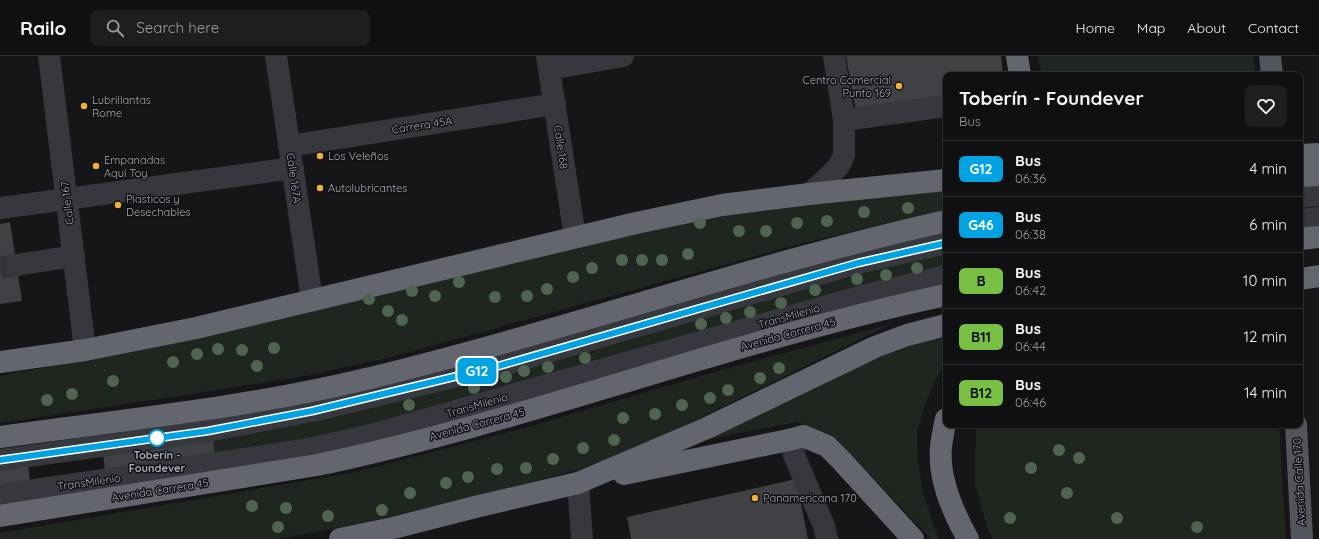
<!DOCTYPE html>
<html lang="en">
<head>
<meta charset="utf-8">
<style>
  :root { --surface:#101012; --page:#1e1e20; --text:#f1f3f6; --muted:#9c9d9f; --line:#303032 }
  body { margin:0; font-family:Quicksand,sans-serif; background:var(--page); color:var(--text); height:100vh; display:flex; flex-direction:column; font-size:15px; white-space:nowrap }
  * { box-sizing:border-box; margin:0 }
  p { font-size:13px; color:var(--muted) }
  .icon { flex:none; width:22px; height:22px; fill:none; stroke:currentColor; stroke-width:2; stroke-linecap:round; stroke-linejoin:round }
  .map { position:relative; flex:1; overflow:hidden }
  .details { position:absolute; left:943px; top:16px; width:360px; height:356px; display:flex; flex-direction:column; background:var(--surface); border-radius:8px; box-shadow:0 1px 3px #0004,0 0 0 1px var(--line) }
  .details>* { flex:none }
  .badge { padding:0 8px; border-radius:6px; font-size:14px; line-height:26px }
  .map>.badge { position:absolute; translate:-50% -50%; box-shadow:0 0 0 2px #fff }
  .round { display:grid; place-items:center; flex:none; width:42px; height:42px; border-radius:8px; background:var(--page) }
  .overview { display:flex; align-items:center; justify-content:space-between; height:68px; padding:0 16px }
  h1 { font-size:19px; font-weight:700; line-height:30px }
  ul { padding:0; list-style:none }
  li { display:flex; align-items:center; gap:12px; height:56px; padding:0 16px; border-top:1px solid var(--line) }
  li div { flex:1 }
  li b { display:block; font-size:15px }
  li em { font-style:normal }
  li .badge { min-width:44px; font-weight:700; text-align:center }
  header { display:flex; align-items:center; gap:24px; box-sizing:border-box; height:56px; padding:0 20px; background:var(--surface); border-bottom:1px solid var(--line) }
  header strong { font-size:19px }
  nav { display:flex; gap:22px; margin-inline-start:auto; font-size:14px }
  .search { width:280px; height:36px; background:var(--page); display:flex; align-items:center; gap:10px; box-sizing:border-box; padding:0 14px; border-radius:8px; color:var(--muted); font-size:15px }
  .map>svg:first-child { display:block }
  .green { fill:#1e261f }
  .building { fill:#404145 }
  .lines { fill:none; stroke-linecap:round; stroke-linejoin:round }
  .minor-tunnel { stroke:#333438; stroke-width:22; stroke-dasharray:22 11; stroke-linecap:butt }
  .minor { stroke:#37383d; stroke-width:22 }
  .major { stroke:#53555c; stroke-width:22 }
  .highway { stroke:#63666e; stroke-width:22 }
  .tree { fill:#506452 }
  .line-casing { stroke:#fff; stroke-width:9 }
  .line { stroke:#01a3e3; stroke-width:6 }
  .poi-dot { fill:#f2b134; stroke:#111113; stroke-width:1.5 }
  .stop-dot { fill:#fff; stroke:#01a3e3; stroke-width:2 }
  .labels { text-anchor:middle; stroke-width:3; stroke-linejoin:round; paint-order:stroke }
  .poi-label { font-size:11px; fill:#a8adb8; stroke:#111113; text-anchor:start }
  .street-label { font-size:11px; fill:#a8adb8; stroke:#111113 }
  .stop-label { font-size:11px; font-weight:bold; fill:#a8adb8; stroke:#111113 }
</style>
</head>
<body>
<header>
<strong>Railo</strong>
<div class="search"><svg class="icon" aria-label="search" viewBox="0 0 24 24"><circle cx="10" cy="10" r="6"/><path d="M15 15l6 6"/></svg>Search here</div>
<nav><a>Home</a><a>Map</a><a>About</a><a>Contact</a></nav>
</header>
<div class="map">
<svg width="1319" height="483" viewBox="0 0 1319 483">
  <rect width="100%" height="100%" fill="#161618"/>
  <path class="green" d="M1038,0H1253L1255,16L1236,19H1042Z
    M946,135V154L803,187L392,301L305,320L180,340L0,367V320L199,280L709,160L771,151Z
    M946,196V213L375,370L300,385L215,398L213,383Z
    M891,268L643,390L591,410L529,427L367,466L278,483H0V477L356,416L524,372L718,315Z
    M946,282V305L934,327L924,351L917,376L918,404L923,436L933,467L939,483H931L833,380L796,366L705,384L876,303L915,288Z
    M976,369H1279L1286,483H994L989,476L975,429Z"/>
  <path class="building" d="M846,0H1001L1003,19H946V41L856,55Z
    M10,166L22,245L0,248V168Z
    M213,383L215,398L105,414L103,398Z
    M28,409L30,424L0,429V413Z
    M796,423L808,483H631L627,461Z"/>
  <g class="lines">
    <path class="minor-tunnel" d="M0,212L17,209"/>
    <path class="minor" d="M49,0L85,294
      M276,0L312,244
      M547,0L575,181
      M550,13L623,0
      M844,64L946,50
      M289,90L555,48
      M809,138L824,125L839,110L844,99V64L834,0
      M1300,141L1319,139
      M0,152L293,112
      M1300,164L1319,162
      M17,209L74,200
      M793,383L794,399L824,470L827,483
      M0,404L208,375L312,355L495,311L858,207L946,187
      M578,427L582,483
      M0,439L304,394L371,379L866,239L946,220"/>
    <path class="major" d="M1270,0L1272,19
      M1296,369L1302,483"/>
    <path class="highway" d="M1017,0L1020,19
      M1300,99L1319,98
      M1300,120L1319,119
      M1300,183L1319,181
      M1300,223L1319,220
      M0,306L85,294L196,272L636,167L722,149L809,138L946,124
      M946,363C944,372 942,382 941,391C938,423 953,456 968,483
      M0,381C122,364 246,352 366,323C561,276 750,209 946,165
      M624,418L793,383L803,380L827,390L841,404L913,483
      M0,460L317,409C530,364 733,284 946,239
      M340,483L393,472L475,451L578,427L707,372L875,291L907,279L946,269"/>
  </g>
  <g class="tree">
    <circle cx="908" cy="152" r="6"/>
    <circle cx="864" cy="156" r="6"/>
    <circle cx="827" cy="165" r="6"/>
    <circle cx="700" cy="167" r="6"/>
    <circle cx="797" cy="167" r="6"/>
    <circle cx="739" cy="175" r="6"/>
    <circle cx="766" cy="175" r="6"/>
    <circle cx="688" cy="198" r="6"/>
    <circle cx="622" cy="204" r="6"/>
    <circle cx="642" cy="204" r="6"/>
    <circle cx="662" cy="204" r="6"/>
    <circle cx="592" cy="212" r="6"/>
    <circle cx="917" cy="212" r="6"/>
    <circle cx="886" cy="219" r="6"/>
    <circle cx="573" cy="221" r="6"/>
    <circle cx="857" cy="223" r="6"/>
    <circle cx="459" cy="226" r="6"/>
    <circle cx="547" cy="233" r="6"/>
    <circle cx="815" cy="234" r="6"/>
    <circle cx="412" cy="235" r="6"/>
    <circle cx="435" cy="240" r="6"/>
    <circle cx="527" cy="240" r="6"/>
    <circle cx="495" cy="241" r="6"/>
    <circle cx="369" cy="243" r="6"/>
    <circle cx="781" cy="247" r="6"/>
    <circle cx="388" cy="255" r="6"/>
    <circle cx="750" cy="256" r="6"/>
    <circle cx="726" cy="262" r="6"/>
    <circle cx="402" cy="264" r="6"/>
    <circle cx="701" cy="268" r="6"/>
    <circle cx="274" cy="292" r="6"/>
    <circle cx="218" cy="293" r="6"/>
    <circle cx="242" cy="294" r="6"/>
    <circle cx="197" cy="298" r="6"/>
    <circle cx="585" cy="302" r="6"/>
    <circle cx="173" cy="306" r="6"/>
    <circle cx="257" cy="310" r="6"/>
    <circle cx="548" cy="311" r="6"/>
    <circle cx="779" cy="312" r="6"/>
    <circle cx="524" cy="315" r="6"/>
    <circle cx="506" cy="321" r="6"/>
    <circle cx="760" cy="322" r="6"/>
    <circle cx="113" cy="325" r="6"/>
    <circle cx="474" cy="332" r="6"/>
    <circle cx="728" cy="334" r="6"/>
    <circle cx="72" cy="338" r="6"/>
    <circle cx="710" cy="342" r="6"/>
    <circle cx="47" cy="344" r="6"/>
    <circle cx="409" cy="349" r="6"/>
    <circle cx="682" cy="349" r="6"/>
    <circle cx="655" cy="358" r="6"/>
    <circle cx="623" cy="362" r="6"/>
    <circle cx="614" cy="384" r="6"/>
    <circle cx="583" cy="392" r="6"/>
    <circle cx="1059" cy="394" r="6"/>
    <circle cx="1079" cy="402" r="6"/>
    <circle cx="553" cy="403" r="6"/>
    <circle cx="526" cy="412" r="6"/>
    <circle cx="1031" cy="412" r="6"/>
    <circle cx="497" cy="413" r="6"/>
    <circle cx="468" cy="421" r="6"/>
    <circle cx="446" cy="427" r="6"/>
    <circle cx="410" cy="437" r="6"/>
    <circle cx="1067" cy="437" r="6"/>
    <circle cx="252" cy="450" r="6"/>
    <circle cx="286" cy="452" r="6"/>
    <circle cx="382" cy="454" r="6"/>
    <circle cx="328" cy="460" r="6"/>
    <circle cx="1010" cy="462" r="6"/>
    <circle cx="1117" cy="462" r="6"/>
    <circle cx="278" cy="471" r="6"/>
    <circle cx="1197" cy="471" r="6"/>
  </g>
  <g class="lines">
    <g class="line-casing">
      <path id="line" d="M0,404L208,375L312,355L495,311L858,207L946,187"/>
    </g>
    <use href="#line" class="line"/>
  </g>
  <g class="poi-dot">
    <circle cx="899" cy="30" r="4"/>
    <circle cx="84" cy="50" r="4"/>
    <circle cx="320" cy="100" r="4"/>
    <circle cx="96" cy="110" r="4"/>
    <circle cx="320" cy="132" r="4"/>
    <circle cx="118" cy="149" r="4"/>
    <circle cx="755" cy="442" r="4"/>
  </g>
  <circle class="stop-dot" cx="157" cy="382" r="8"/>
  <g class="labels">
    <g class="poi-label">
      <text x="891" y="28" text-anchor="end">Centro Comercial<tspan x="891" dy="13">Punto 169</tspan></text>
      <text x="92" y="48">Lubrillantas<tspan x="92" dy="13">Rome</tspan></text>
      <text x="328" y="104">Los Veleños</text>
      <text x="104" y="108">Empanadas<tspan x="104" dy="13">Aquí Toy</tspan></text>
      <text x="328" y="136">Autolubricantes</text>
      <text x="126" y="147">Plasticos y<tspan x="126" dy="13">Desechables</tspan></text>
      <text x="763" y="446">Panamericana 170</text>
    </g>
    <g class="street-label">
      <text transform="translate(422 69) rotate(-9)" y="4">Carrera 45A</text>
      <text transform="translate(561 91) rotate(82)" y="4">Calle 168</text>
      <text transform="translate(294 122) rotate(82)" y="4">Calle 167A</text>
      <text transform="translate(67 147) rotate(-97)" y="4">Calle 167</text>
      <text transform="translate(789 260) rotate(-16)" y="4">TransMilenio</text>
      <text transform="translate(788 278) rotate(-15)" y="4">Avenida Carrera 45</text>
      <text transform="translate(477 349) rotate(-16)" y="4">TransMilenio</text>
      <text transform="translate(477 368) rotate(-15)" y="4">Avenida Carrera 45</text>
      <text transform="translate(89 426) rotate(-8)" y="4">TransMilenio</text>
      <text transform="translate(1299 426) rotate(-93)" y="4">Avenida Calle 170</text>
      <text transform="translate(160 434) rotate(-9)" y="4">Avenida Carrera 45</text>
    </g>
    <g class="stop-label">
      <text x="157" y="403">Toberín -<tspan x="157" dy="13">Foundever</tspan></text>
    </g>
  </g>
</svg>
<b class="badge" style="left:477px;top:315px;background:#01a3e3;color:#fff">G12</b>
<section class="details">
<div class="overview"><div><h1>Toberín - Foundever</h1><p>Bus</p></div><a class="round"><svg class="icon" aria-label="heart" viewBox="0 0 24 24"><path d="M12 20l-8-8c-3-5 5-10 8-4 3-6 11-1 8 4z"/></svg></a></div>
<ul>
<li><span class="badge" style="background:#01a3e3;color:#fff">G12</span><div><b>Bus</b><p>06:36</p></div><em>4 min</em></li>
<li><span class="badge" style="background:#01a3e3;color:#fff">G46</span><div><b>Bus</b><p>06:38</p></div><em>6 min</em></li>
<li><span class="badge" style="background:#79bf43;color:#111">B</span><div><b>Bus</b><p>06:42</p></div><em>10 min</em></li>
<li><span class="badge" style="background:#79bf43;color:#111">B11</span><div><b>Bus</b><p>06:44</p></div><em>12 min</em></li>
<li><span class="badge" style="background:#79bf43;color:#111">B12</span><div><b>Bus</b><p>06:46</p></div><em>14 min</em></li>
</ul>
</section>
</div>
</body>
</html>
